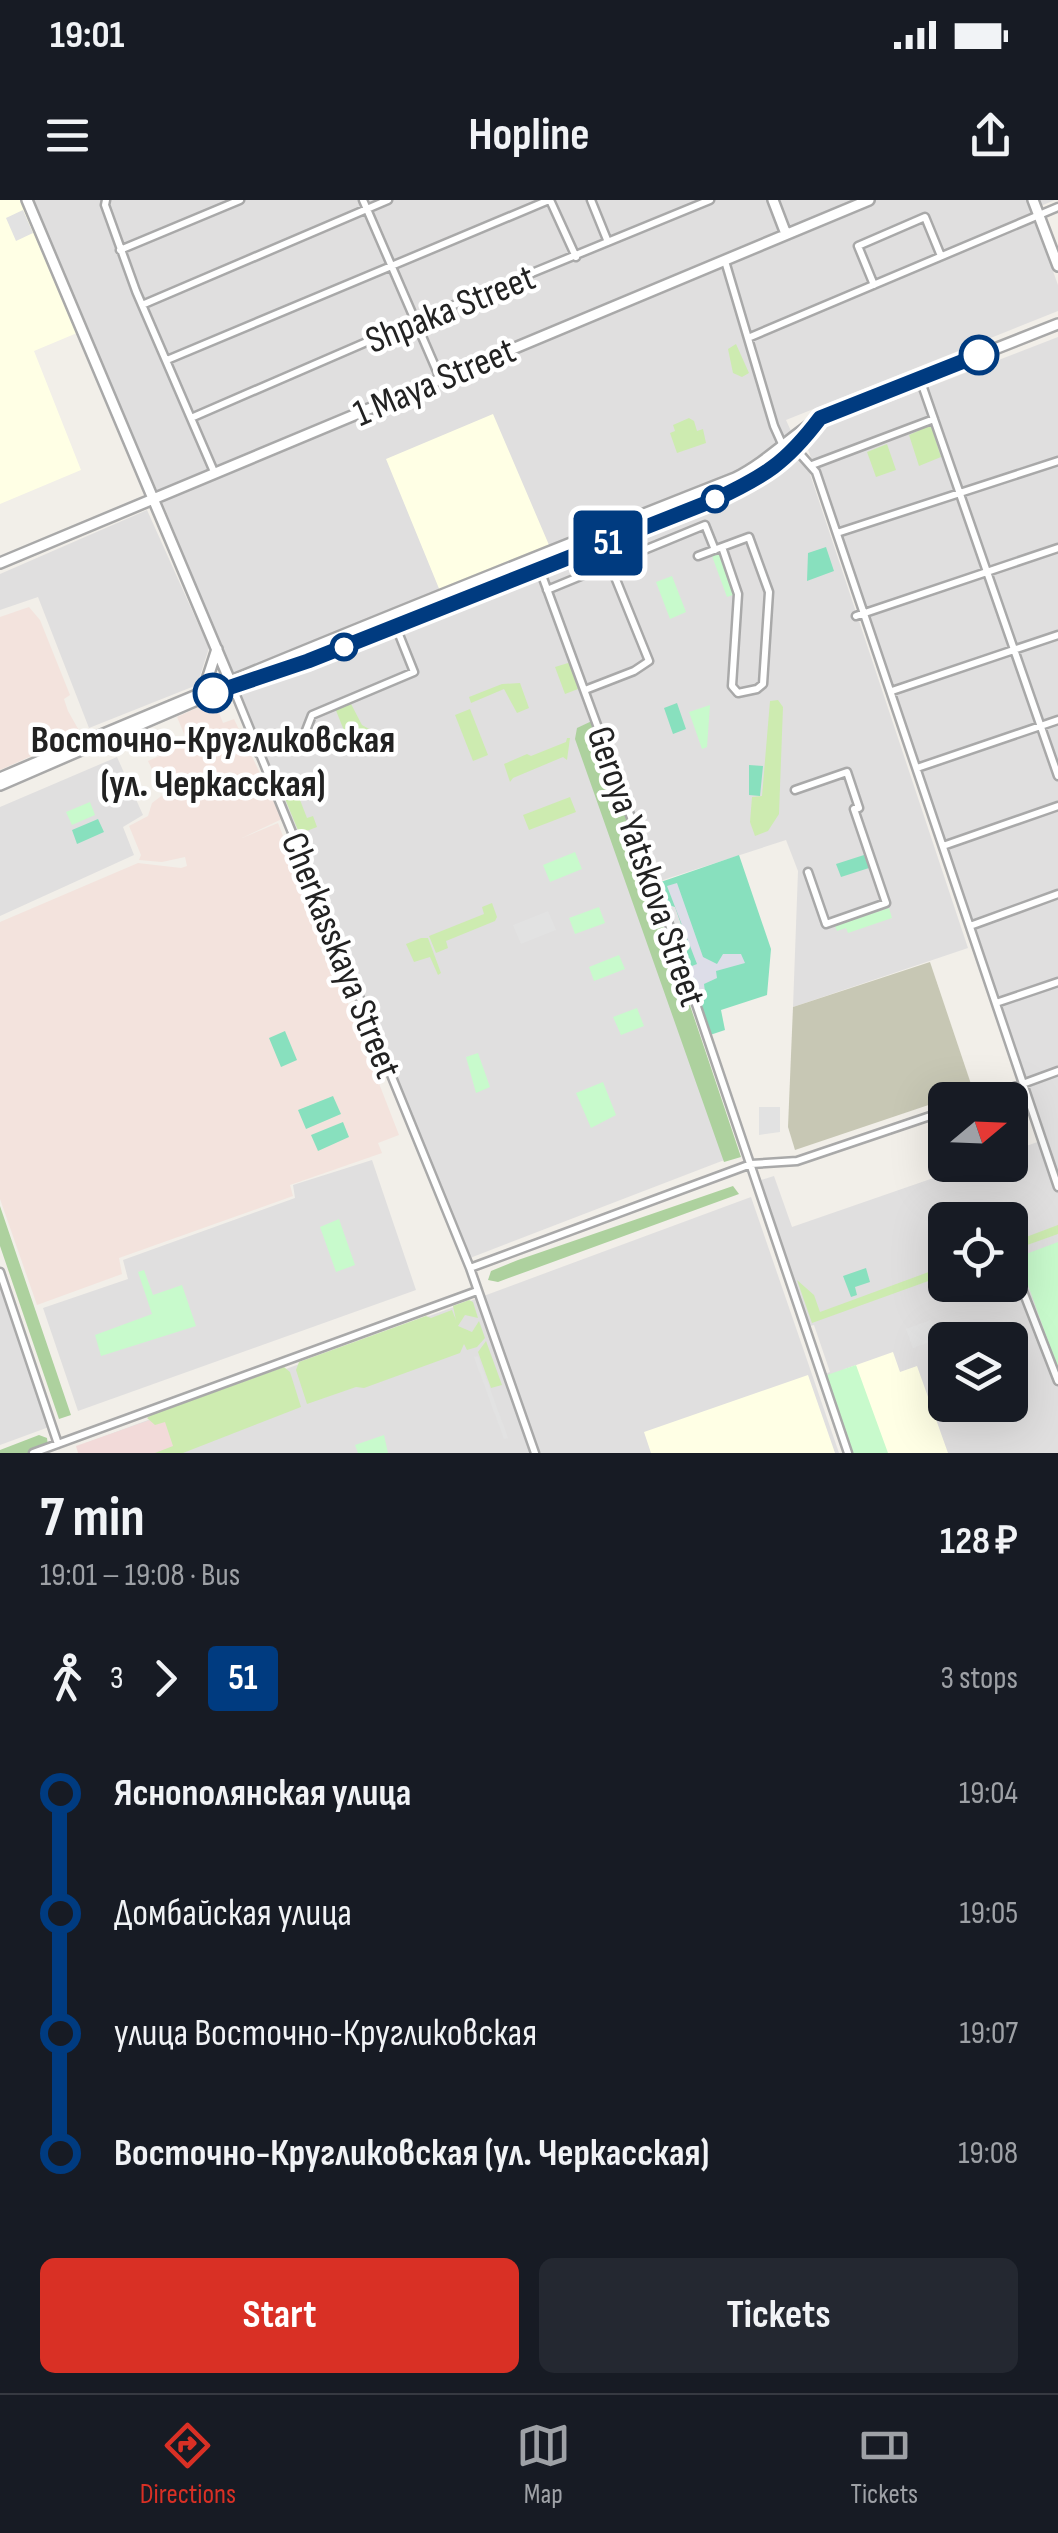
<!DOCTYPE html>
<html lang="en">
<head>
<meta charset="utf-8">
<style>
  :root { --surface:#171b24; --page:#242831; --text:#f1f3f6; --muted:#9ea1a6; --line:#363941; --accent:#d93025 }
  body { margin:0; font-family:"Sofia Sans Condensed",sans-serif; background:var(--page); color:var(--text); height:100vh; display:flex; flex-direction:column; font-size:38px; white-space:nowrap }
  * { box-sizing:border-box; margin:0 }
  p { font-size:32px; color:var(--muted) }
  .icon { flex:none; width:55px; height:55px; fill:none; stroke:currentColor; stroke-width:2; stroke-linecap:round; stroke-linejoin:round }
  .map { position:relative; height:1253px; overflow:hidden }
  .details { display:flex; flex-direction:column; background:var(--surface); flex:1 }
  .details>* { flex:none }
  .badge { padding:0 20px; border-radius:8px; font-size:35px; line-height:65px }
  .needle { width:65px; rotate:71deg }
  .tools { position:absolute; left:928px; top:882px; display:grid; gap:20px }
  .tools a { display:grid; place-items:center; width:100px; height:100px; border-radius:15px; background:var(--surface); box-shadow:0 10px 40px #0002; font-size:50px }
  .map>.badge { position:absolute; translate:-50% -50%; box-shadow:0 0 0 5px #fff }
  .legs { display:flex; align-items:center; gap:15px; height:110px; padding:0 40px; font-size:32px }
  .legs p { margin-inline-start:auto }
  .head { display:flex; align-items:center; justify-content:space-between; height:170px; padding:0 40px }
  h1 { font-size:55px; font-weight:700; line-height:75px }
  .action { display:flex; gap:20px; margin-top:auto; padding:20px 40px }
  .action a { flex:1; height:115px; border-radius:15px; background:var(--accent); color:#fff; font-size:40px; font-weight:700; line-height:115px; text-align:center }
  .action a+a { background:var(--page); color:var(--text) }
  ul { padding:0 40px; list-style:none }
  li { display:flex; align-items:center; gap:35px; height:120px; font-size:38px }
  li i { display:grid; place-items:center; width:15px; height:100%; margin:0 12px; background:currentColor }
  li i::after { content:''; width:25px; height:25px; margin:-12px; border:8px solid; border-radius:50%; background:var(--surface) }
  li p { margin-inline-start:auto }
  li:first-child i { background:linear-gradient(#0000 50%,currentColor 0) }
  li:last-child i { background:linear-gradient(currentColor 50%,#0000 0) }
  .status { display:flex; justify-content:space-between; align-items:center; height:70px; padding:0 50px; background:var(--surface); direction:ltr }
  .status svg { height:28px; fill:currentColor }
  header { display:flex; justify-content:space-between; align-items:center; height:130px; padding:0 40px; background:var(--surface); font-size:45px; font-weight:700 }
  .menu { display:flex; justify-content:space-around; align-items:center; height:140px; border-top:2px solid var(--line); background:var(--surface); font-size:28px; color:var(--muted) }
  .menu a { display:grid; justify-items:center; gap:5px }
  .menu .on { color:var(--accent) }
  .map>svg:first-child { display:block }
  .residential { fill:#e0dfdf; fill-rule:evenodd }
  .commercial { fill:#f2dad9 }
  .education { fill:#ffffe5 }
  .military { fill:#f3e3dd }
  .construction { fill:#c7c7b4 }
  .grass { fill:#cdebb0 }
  .forest { fill:#add19e }
  .park { fill:#c8facc }
  .pitch { fill:#88e0be }
  .parking { fill:#e2e2e2 }
  .plaza { fill:#dddde8 }
  .lines { fill:none; stroke-linecap:round; stroke-linejoin:round }
  .minor-casing { stroke:#a9a9a9; stroke-width:11 }
  .tertiary-casing { stroke:#a9a9a9; stroke-width:14 }
  .minor { stroke:#fff; stroke-width:6 }
  .tertiary { stroke:#fff; stroke-width:9 }
  .line-1-casing { stroke:#fff; stroke-width:22 }
  .line-1 { stroke:#003b80; stroke-width:15 }
  .stop-1-dot { fill:#fff; stroke:#003b80; stroke-width:5 }
  .labels { text-anchor:middle; stroke-width:9; stroke-linejoin:round; paint-order:stroke }
  .street-label { font-size:38px; fill:#222; stroke:#fff }
  .stop-label { font-size:38px; font-weight:bold; fill:#222; stroke:#fff }
</style>
</head>
<body>
<div class="status"><b>19:01</b><svg viewBox="0 0 49 12"><path d="M0 12V9h3v3zM5 12V6h3v6zM10 12V3h3v9zM15 12V0h3v12zM26 1h20v11H26zM47 4h2v5h-2z"/></svg></div>
<header><svg class="icon" aria-label="menu" viewBox="0 0 24 24"><path d="M4 6h16M4 12h16M4 18h16"/></svg>Hopline<svg class="icon" aria-label="share" viewBox="0 0 24 24"><path d="M12 15V3M7 8l5-5 5 5M5 13v7h14v-7"/></svg></header>
<div class="map">
<svg width="1058" height="1253" viewBox="0 0 1058 1253">
  <rect width="100%" height="100%" fill="#f2efe9"/>
  <path class="residential" d="M32,0H1055L1031,10L1058,85V111L786,220L809,271L968,748L793,807L798,671L786,640L629,691L727,959L470,1058L166,311Z
    M1058,137V1253H849L822,1175L830,1172L814,1125L810,1126L761,980L774,976L792,1027L971,965H1010V952L1040,941L1043,950L1050,947L802,232L864,212ZM945,1020H1010V1085H945ZM945,1140H1010V1205H945Z
    M147,310L209,448L197,485L89,528L38,397L0,410V374Z
    M117,557L143,615L123,627L134,655L0,716V607Z
    M372,960L416,1090L78,1211L43,1108L128,1079L123,1060L295,998L293,985Z
    M751,997L839,1253H90L86,1243Z
    M0,1082L49,1227L0,1245Z"/>
  <path class="commercial" d="M167,1214L177,1250L169,1253H78L76,1246Z"/>
  <path class="education" d="M0,0H21L77,133L34,151L81,270L0,304Z
    M493,214L549,345L440,391L386,259Z
    M893,1152L900,1172L917,1166L948,1253H876L845,1169Z
    M808,1175L835,1253H651L644,1232Z"/>
  <path class="military" d="M29,407L40,420L70,495L64,499L68,511L81,534L0,570V417Z
    M214,500L223,523L234,519L282,619L242,638L278,623L399,935L378,943L382,953L290,985L293,996L119,1058L122,1074L37,1105L0,999V722L138,663L181,668L187,666L185,657L162,662L139,660L141,655L129,626L148,616L152,603L164,594L148,561L188,543L177,517Z"/>
  <path class="construction" d="M930,762L973,890L795,950L788,927L793,807Z"/>
  <path class="grass" d="M736,144L749,173L742,177L733,173L728,149Z
    M689,218L694,221L697,231L703,229L706,243L677,253L670,233L675,231L673,225Z
    M931,225L941,257L919,266L909,235Z
    M887,244L896,270L876,277L867,252Z
    M568,463L573,465L578,489L565,494L555,467Z
    M520,483L529,508L517,513L504,489L471,503L469,497L502,484Z
    M778,500L783,507L779,614L768,631L755,636L750,622L752,597L762,596L770,501Z
    M350,502L362,525L369,529L347,538L335,508Z
    M470,509L488,555L473,561L455,515Z
    M567,538H570L567,560L563,557L513,578L510,582L504,564L527,554L531,556L566,542Z
    M293,575L299,584L295,587L307,618L313,616L317,627L304,632L305,636L300,635L278,582Z
    M570,597L576,612L529,630L523,615Z
    M492,703L497,717L495,721L446,741L448,748L436,753L429,736L484,714L482,707Z
    M421,738H428L441,773L438,775L430,757L414,762L406,744Z
    M1058,1025V1034L1010,1051V1043Z
    M945,1066V1075L812,1123L797,1080L814,1095L820,1112Z
    M469,1100L473,1102L478,1118L465,1115L458,1126L472,1132L479,1121L485,1138L477,1147L467,1150L464,1144L460,1153L364,1188L356,1187L307,1204L296,1170L299,1162L426,1116L431,1118L452,1110L456,1120L453,1106Z
    M486,1141L502,1185L491,1188L478,1152Z
    M284,1167L290,1172L301,1207L183,1253H155L173,1246L165,1222L155,1225L147,1218L151,1215Z"/>
  <path class="forest" d="M594,520L741,957L724,962L575,539L577,528Z
    M733,986L739,994L498,1082L488,1080L491,1071L518,1060Z
    M0,1006L71,1215L59,1219L0,1046Z
    M39,1235L47,1238L48,1247L33,1253H0V1250Z"/>
  <path class="park" d="M721,353L736,394L727,397L712,356Z
    M672,376L686,412L670,419L656,382Z
    M710,505L707,547L702,549L689,512Z
    M90,602L95,615L72,625L66,612Z
    M575,652L582,669L550,682L543,665Z
    M599,707L605,723L575,734L569,718Z
    M889,708L892,718L848,733L846,728L837,731L835,726Z
    M619,755L625,769L594,781L589,767Z
    M637,808L644,826L621,835L613,817Z
    M478,853L490,887L476,893L466,857Z
    M603,882L616,915L591,928L576,893Z
    M339,1019L355,1065L336,1072L320,1027Z
    M1058,1042V1169L1018,1057Z
    M144,1070L153,1095L182,1085L196,1126L101,1156L95,1135L152,1114L138,1072Z
    M856,1165L888,1253H849L824,1176Z
    M384,1235L388,1253H358L355,1245Z"/>
  <path class="pitch" d="M826,347L834,371L807,381L808,353Z
    M677,503L686,529L673,534L664,508Z
    M749,565L763,566L760,596L749,595Z
    M98,619L104,632L77,644L72,630Z
    M739,655L771,749L767,795L721,810L725,830L707,836L655,684Z
    M864,655L869,668L841,677L836,664Z
    M285,831L297,860L281,867L269,838Z
    M333,896L341,914L306,929L298,910Z
    M343,922L349,937L318,951L311,935Z
    M866,1068L870,1082L855,1087L857,1095L851,1097L843,1076Z"/>
  <path class="parking" d="M23,10L33,33L16,41L6,18Z
    M665,704L675,707L689,747L684,758Z
    M548,711L556,730L521,744L513,725Z
    M759,907H780V932L759,935Z
    M931,1120L938,1139L913,1148L906,1129Z
    M478,1156L508,1238L504,1239L474,1157Z"/>
  <path class="plaza" d="M677,683L703,757L717,764L723,754H741L745,763L716,771L717,778L704,784L705,792L701,795L695,778L690,779L687,768L697,764L667,686Z"/>
  <g class="lines">
    <g class="minor-casing">
      <path id="minor" d="M106,0L105,5L136,91L215,274
        M363,0L440,178
        M550,0L576,57
        M591,0L608,42
        M120,50L240,0
        M725,61L774,226L783,246L801,255L816,272L1058,987
        M874,85L858,46L925,17L941,56
        M142,105L388,0
        M748,138L1058,7
        M167,160L549,0
        M920,179L1058,576
        M191,218L415,121L710,0
        M812,265L934,219
        M837,333L1058,261
        M698,356L722,347L738,394L732,486L738,493L757,489L763,484L769,392L749,337L722,347
        M540,370L654,680L848,1253
        M547,390L705,325L715,350
        M856,416L1058,348
        M233,488L470,1068L535,1253
        M585,490L634,471L649,461L602,345
        M892,491L1058,435
        M259,554L305,533L312,515L414,472L392,417
        M917,568L1058,520
        M795,590L847,572L859,608L854,609L886,703L826,724L808,672
        M943,646L1058,606
        M970,726L1058,694
        M996,803L1058,782
        M979,900L1058,871
        M1010,1058L1058,1181
        M470,1068L751,964L797,961L945,911
        M0,1072L58,1244
        M33,1253L477,1091"/>
    </g>
    <g class="tertiary-casing">
      <path id="tertiary" d="M27,0L230,481
        M773,0L786,34
        M1033,0L1058,66
        M0,363L869,0
        M204,489L217,449
        M0,578C243,474 489,375 735,278C767,262 790,237 820,218L1058,124
        M0,585L213,493L243,485L367,438L714,299L775,268L815,224"/>
    </g>
    <use href="#minor" class="minor"/>
    <use href="#tertiary" class="tertiary"/>
  </g>
  <g class="lines">
    <g class="line-1-casing">
      <path id="line-1" d="M213,493L308,461L714,300C765,276 786,263 820,218L979,155"/>
    </g>
    <use href="#line-1" class="line-1"/>
  </g>
  <g class="stop-1-dot">
    <circle cx="979" cy="155" r="18"/>
    <circle cx="715" cy="299" r="12"/>
    <circle cx="344" cy="447" r="12"/>
    <circle cx="213" cy="493" r="18"/>
  </g>
  <g class="labels">
    <g class="street-label">
      <text transform="translate(450 108) rotate(-22)" y="13">Shpaka Street</text>
      <text transform="translate(434 181) rotate(-23)" y="13">1 Maya Street</text>
      <text transform="translate(647 666) rotate(71)" y="13">Geroya Yatskova Street</text>
      <text transform="translate(342 755) rotate(68)" y="13">Cherkasskaya Street</text>
    </g>
    <g class="stop-label">
      <text x="213" y="552">Восточно-Кругликовская<tspan x="213" dy="44">(ул. Черкасская)</tspan></text>
    </g>
  </g>
</svg>
<div class="tools">
<a><svg class="needle" viewBox="-14 -14 28 28"><path d="M0-13l5 13h-10z" fill="#e53935"/><path d="M0 13l5-13h-10z" fill="#9ea1a6"/></svg></a>
<a><svg class="icon" aria-label="locate" viewBox="0 0 24 24"><circle cx="12" cy="12" r="6"/><path d="M12 2v4M12 18v4M2 12h4M18 12h4"/></svg></a>
<a><svg class="icon" aria-label="layers" viewBox="0 0 24 24"><path d="M12 4l9 5-9 5-9-5zM3 14l9 5 9-5"/></svg></a>
</div>
<b class="badge" style="left:608px;top:343px;background:#003b80;color:#fff">51</b>
</div>
<section class="details">
<div class="head"><div><h1>7 min</h1><p>19:01 – 19:08 · Bus</p></div><b>128 ₽</b></div>
<div class="legs"><svg class="icon" aria-label="walk" viewBox="0 0 24 24"><circle cx="13" cy="4" r="2"/><path d="M13 8l-2 6 4 7M11 14l-3 7M7 12l3-4h3l4 4"/></svg>3<svg class="icon" aria-label="forward" viewBox="0 0 24 24"><path d="M9 5l7 7-7 7"/></svg><b class="badge" style="background:#003b80;color:#fff">51</b><p>3 stops</p></div>
<ul>
<li><i style="color:#003b80"></i><b>Яснополянская улица</b><p>19:04</p></li>
<li><i style="color:#003b80"></i><span>Домбайская улица</span><p>19:05</p></li>
<li><i style="color:#003b80"></i><span>улица Восточно-Кругликовская</span><p>19:07</p></li>
<li><i style="color:#003b80"></i><b>Восточно-Кругликовская (ул. Черкасская)</b><p>19:08</p></li>
</ul>
<div class="action"><a>Start</a><a>Tickets</a></div>
</section>
<nav class="menu">
<a class="on"><svg class="icon" aria-label="directions" viewBox="0 0 24 24"><path d="M12 3l9 9-9 9-9-9zM9 14v-3h6M13 9l2 2-2 2"/></svg>Directions</a>
<a><svg class="icon" aria-label="map" viewBox="0 0 24 24"><path d="M3 6l6-2 6 2 6-2v14l-6 2-6-2-6 2zM9 4v14M15 6v14"/></svg>Map</a>
<a><svg class="icon" aria-label="tickets" viewBox="0 0 24 24"><path d="M3 7h18v10H3zM15 7v10"/></svg>Tickets</a>
</nav>
</body>
</html>
